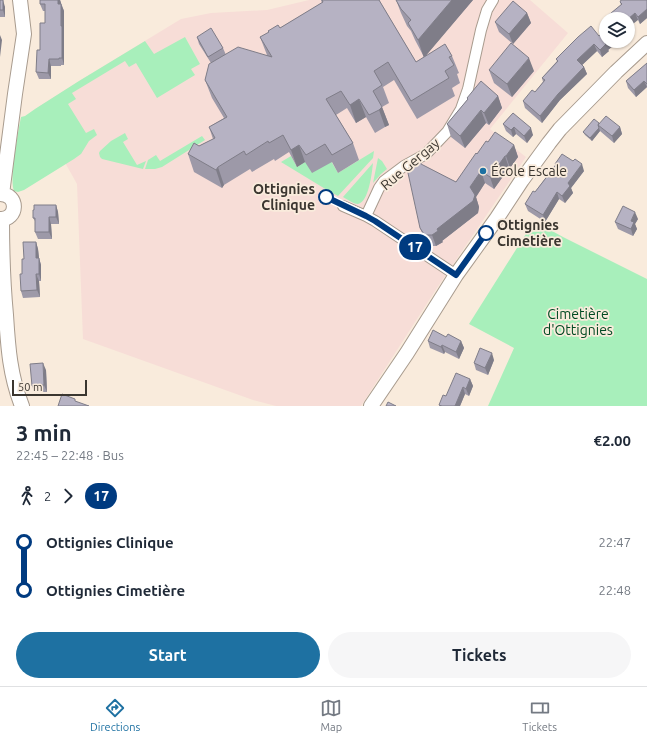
<!DOCTYPE html>
<html lang="en">
<head>
<meta charset="utf-8">
<style>
  :root { --surface:#fff; --page:#f6f6f7; --text:#1f2937; --muted:#747a83; --line:#e0e1e3; --accent:#1e71a2 }
  body { margin:0; font-family:Ubuntu,sans-serif; background:var(--page); color:var(--text); height:100vh; display:flex; flex-direction:column; font-size:15px; white-space:nowrap }
  * { box-sizing:border-box; margin:0 }
  p { font-size:13px; color:var(--muted) }
  .icon { flex:none; width:22px; height:22px; fill:none; stroke:currentColor; stroke-width:2; stroke-linecap:round; stroke-linejoin:round }
  .map { position:relative; height:406px; overflow:hidden }
  .details { display:flex; flex-direction:column; background:var(--surface); flex:1 }
  .details>* { flex:none }
  .badge { padding:0 8px; border-radius:13px; font-size:14px; line-height:26px }
  .tools { position:absolute; left:599px; top:12px; display:grid; gap:8px }
  .tools a { display:grid; place-items:center; width:36px; height:36px; border-radius:50%; background:var(--surface); box-shadow:0 1px 3px #0004; font-size:20px }
  .scale { position:absolute; left:12px; bottom:10px; width:75px; box-sizing:border-box; padding-left:4px; border:2px solid #3b3630; border-top:0; font-size:11px; line-height:14px; white-space:nowrap; color:#3b3630; -webkit-text-stroke:3px #f9ebdc; paint-order:stroke }
  .map>.badge { position:absolute; translate:-50% -50%; box-shadow:0 0 0 2px #fff }
  .legs { display:flex; align-items:center; gap:6px; height:44px; padding:0 16px; font-size:13px }
  .legs p { margin-inline-start:auto }
  .headline { display:flex; align-items:center; justify-content:space-between; height:68px; padding:0 16px }
  h1 { font-size:22px; font-weight:700; line-height:30px }
  .action { display:flex; gap:8px; margin-top:auto; padding:8px 16px }
  .action a { flex:1; height:46px; border-radius:24px; background:var(--accent); color:#fff; font-size:16px; font-weight:700; line-height:46px; text-align:center }
  .action a+a { background:var(--page); color:var(--text) }
  ul { padding:0 16px; list-style:none }
  li { display:flex; align-items:center; gap:14px; height:48px; font-size:15px }
  li i { display:grid; place-items:center; width:6px; height:100%; margin:0 5px; background:currentColor }
  li i::after { content:''; width:10px; height:10px; margin:-5px; border:3px solid; border-radius:50%; background:var(--surface) }
  li p { margin-inline-start:auto }
  li:first-child i { background:linear-gradient(#0000 50%,currentColor 0) }
  li:last-child i { background:linear-gradient(currentColor 50%,#0000 0) }
  .dock { display:flex; justify-content:space-around; align-items:center; height:56px; border-top:1px solid var(--line); background:var(--surface); font-size:11px; color:var(--muted) }
  .dock a { display:grid; justify-items:center; gap:2px }
  .dock .active { color:var(--accent) }
  .map>svg:first-child { display:block }
  .medical { fill:#f7ddd7 }
  .green { fill:#a8efbb }
  .lines { fill:none; stroke-linecap:round; stroke-linejoin:round }
  .street-casing { stroke:#a89b8e; stroke-width:12 }
  .secondary-casing { stroke:#a89b8e; stroke-width:16 }
  .street { stroke:#fff; stroke-width:10 }
  .secondary { stroke:#fff; stroke-width:14 }
  .wall { fill:#9d99a8 }
  .shaded-wall { fill:#7f7d88 }
  .building { fill:#b6b2c3; stroke:#7f7d88 }
  .line-1-casing { stroke:#fff; stroke-width:9 }
  .line-1 { stroke:#003b80; stroke-width:6 }
  .poi-dot { fill:#1e71a2; stroke:#f9ebdc; stroke-width:1.5 }
  .stop-1-dot { fill:#fff; stroke:#003b80; stroke-width:2 }
  .labels { text-anchor:middle; stroke-width:3.5; stroke-linejoin:round; paint-order:stroke }
  .street-label { font-size:14px; fill:#3b3630; stroke:#f9ebdc }
  .poi-label { font-size:14px; fill:#3b3630; stroke:#f9ebdc; text-anchor:start }
  .stop-label { font-size:14px; font-weight:bold; fill:#3b3630; stroke:#f9ebdc; text-anchor:end }
  .park-label { font-size:14px; fill:#004a22; stroke:#f9ebdc }
</style>
</head>
<body>
<div class="map">
<svg width="647" height="406" viewBox="0 0 647 406">
  <rect width="100%" height="100%" fill="#f9ebdc"/>
  <path class="medical" d="M309,0H530L568,33L490,129L526,157L437,288L361,406H276L253,400L83,339L77,184L35,109L79,81L181,19L211,13L267,10Z"/>
  <path class="green" d="M185,37L200,64L191,69L195,75L157,98L136,63L129,67L125,61L72,93L76,99L68,104L86,133L94,129L97,135L89,141L81,154L74,159L24,190L18,192L14,191C9,179 18,133 21,117L25,116L35,109L79,81L145,41L154,54Z
    M313,130L338,173L374,151L373,158L338,196L327,190L281,162L291,156L297,167L305,162Z
    M125,133L128,139L123,142L137,165L146,161L143,169L102,159L100,157L99,153L100,151L111,141Z
    M202,136L205,140L162,167L155,169H145L148,160L156,155L160,161Z
    M378,158L382,161L387,169L381,174L373,183Z
    M373,163C372,172 369,202 358,204C353,204 347,199 343,197Z
    M534,221L563,237L647,279V406H488L514,348L469,324Z"/>
  <g class="lines">
    <g class="street-casing">
      <path id="street" d="M343,206L366,216L375,221L456,275
        M366,216L379,188L384,181L404,166L426,154L447,132L461,109L468,89L481,30L487,10L493,0"/>
    </g>
    <g class="secondary-casing">
      <path id="secondary" d="M0,194C19,194 18,220 0,219
        M2,194L15,94L24,34L20,0
        M2,219C2,251 3,283 6,315C8,347 10,376 22,406
        M371,406L407,353L456,275L497,218L522,180L549,143L560,129L616,72L647,43"/>
    </g>
    <use href="#street" class="street"/>
    <use href="#secondary" class="secondary"/>
  </g>
  <path class="wall" d="M0,0L5,7V17H0Z
    M58,0H60L64,11V65H61V66H51V79H39L36,72L45,23V11H43L40,4Z
    M321,0H379L416,62L424,57L415,40L411,31L407,26L401,13L396,0H473L425,56H452L459,73L457,74L460,83L452,88L455,96L417,119L394,80L383,87L389,103L382,107L389,125L385,127L375,133L366,117L356,123L347,108L336,115L353,143L359,160L338,173L332,162L312,173L305,162L297,167L289,152L275,161L274,159L252,172L250,169L224,185L222,188L194,172L188,154L199,146L213,139L209,127L224,118L212,98L205,80L211,63L199,44L197,37L223,48L226,55H267L260,37L280,28L322,3Z
    M647,0V18L640,24L638,20L606,19V21L605,18L621,5L620,2Z
    M527,13L531,23L513,44L499,32L495,22Z
    M599,36L606,41H619L608,50L609,51L602,57L597,51L582,65L584,67L587,74L560,100L542,123L525,108L523,101L535,92L543,82L542,78L557,61L556,59Z
    M647,63V88V87L636,97L628,88L626,81Z
    M489,70L534,71L512,97L494,83Z
    M498,96L502,108L489,125L486,123L465,148L451,137L447,124L467,100V98Z
    M513,113L533,135L527,143L516,134L513,137L506,131L503,124Z
    M599,123L620,127L622,134L614,143L600,131L592,141L585,135L583,132Z
    M488,142L514,145L518,157L510,168H509L494,189L485,183L476,197L479,207L478,213L442,241L443,242L436,246H431L428,245L425,240L420,228L422,165L456,182L477,154Z
    M555,164L584,171L571,188L573,193L565,203L559,199L545,222L528,211L525,204L535,192L555,165Z
    M56,205L58,212L59,224H51L52,239H38L35,232V221L33,218Z
    M638,219L635,224L637,229L633,236L618,229L615,222Z
    M36,242L38,249L39,258L41,265V281H39L40,297L23,298L21,291L22,274Z
    M446,337L461,341L464,348L459,359L445,352L444,354L430,348L428,341Z
    M494,360L488,375L476,370L474,363Z
    M46,370L47,392H34L32,386Z
    M470,379L473,386L469,396L465,394L460,406H439V405L446,396Z"/>
  <path class="shaded-wall" d="M3,0L5,7V17L3,10Z
    M58,0H60L61,3V10L58,4Z
    M452,0H473L424,58L418,40Z
    M61,4L64,11V65L62,58Z
    M647,9V18L640,24L638,17Z
    M527,13L531,23L513,44L509,34Z
    M635,13L638,20L628,28V19Z
    M0,35L2,40L0,57Z
    M608,41H619L608,50L609,51L602,57L600,50Z
    M594,44L597,51L580,67L577,60Z
    M529,58L534,71L512,97L507,84Z
    M49,59L51,66V79L48,73Z
    M584,67L587,74L560,100L542,123L540,116L558,94Z
    M644,81L647,87L636,97L634,90Z
    M498,96L502,108L489,125L484,113Z
    M359,99L366,117L356,123L350,105Z
    M382,107L389,125L385,127L379,110Z
    M481,110L486,123L465,148L460,136Z
    M514,127L516,134L513,137L511,130Z
    M620,127L622,134L614,143L612,136Z
    M531,128L533,135L527,143L524,136Z
    M599,128L600,131L592,141L590,138Z
    M299,145L305,162L297,167L291,150Z
    M514,145L518,157L510,168L506,156Z
    M505,156L509,168L494,189L490,177Z
    M582,164L584,171L571,188L573,193L565,203L562,196L568,183Z
    M218,167L224,185L222,188L216,170Z
    M481,171L485,183L476,197L479,207L478,213L442,241L443,242L436,246L432,235L437,229L470,187Z
    M557,192L559,199L545,222L543,215Z
    M56,205L58,212L59,224L56,217Z
    M635,212L638,219L635,224L637,229L633,236L631,229V221Z
    M49,217L51,224L52,239L49,232Z
    M36,242L38,249L39,258L41,265V281L39,274L36,258Z
    M36,274L39,281L40,297L37,290Z
    M461,341L464,348L459,359L456,352Z
    M442,345L445,352L444,354L441,347Z
    M492,353L494,360L488,375L485,368Z
    M43,363L46,370L47,392L44,385Z
    M470,379L473,386L469,396L466,389Z
    M463,387L465,394L460,406H455Z"/>
  <path class="building" d="M0,0H3V10H0Z
    M40,0H58V4H61V26H62V58H59V59H49L48,73L36,72L37,50H40V23H45V4H40Z
    M322,0H379L416,62L445,44L452,56L449,57L454,65L445,71L449,78L411,101L388,62L374,71L382,85L373,91L382,107L379,110L369,115L359,99L350,105L341,91L326,99L353,143L332,155L325,144L306,155L299,145L291,150L283,135L269,143L268,141L246,155L244,151L218,167L216,170L188,154L194,143L199,146L215,138L209,127L227,117L205,80L209,64L238,47L272,57L260,37L269,32L268,31L278,25L280,28L323,2Z
    M396,0H452L418,40L408,23L411,20L401,9Z
    M621,0H647V9L638,17L635,13L628,19H606L605,18L622,4L620,2Z
    M513,1L527,13L509,34L495,22Z
    M591,26L599,36L606,30V41H608L605,43L606,44L600,50L594,44L577,60L584,67L558,94L540,116L523,101L532,90L535,92L545,80L542,78L558,61L556,59L578,37Z
    M211,28L223,48L208,57L197,37Z
    M511,43L529,58L507,84L489,70Z
    M647,63V84L644,81L634,90L626,81Z
    M481,81L498,96L484,113L481,110L460,136L447,124L468,99L467,98Z
    M513,113L531,128L524,136L514,127L511,130L503,124Z
    M606,116L620,127L612,136L598,125Z
    M594,119L599,123L598,125L599,128L590,138L583,132Z
    M495,132L514,145L506,156H505L490,177L481,171L470,187L475,195L473,201L437,229L438,231L432,235H427L424,234L420,228L408,173V169L413,163L421,162V164L456,182L476,153L477,154L486,141L488,142Z
    M562,154L573,161L575,159L582,164L568,183L570,186L562,196L557,192L543,215L525,204L533,191L535,192L556,165L555,164Z
    M34,205H56V217H49V232H35V218H33V210H34Z
    M623,206L635,212L631,221L634,222L631,229L615,222Z
    M23,242H36V258H39V274H36L37,290L21,291L20,274H22V259H24Z
    M433,330L446,337L448,334L461,341L456,352L442,345L441,347L428,341Z
    M480,348L492,353L485,368L474,363Z
    M43,363L44,385L32,386L30,364Z
    M456,373L470,379L466,389L463,387L455,406H442L439,405L443,395L446,396Z
    M62,394L75,399V401L89,406H58Z
    M388,402L396,406H386Z"/>
  <g class="lines">
    <g class="line-1-casing">
      <path id="line-1" d="M326,197L366,216L375,221L456,275L486,233"/>
    </g>
    <use href="#line-1" class="line-1"/>
  </g>
  <circle class="poi-dot" cx="483" cy="171" r="4"/>
  <g class="stop-1-dot">
    <circle cx="326" cy="197" r="7"/>
    <circle cx="486" cy="233" r="7"/>
  </g>
  <g class="labels">
    <g class="street-label">
      <text transform="translate(410 164) rotate(-40)" y="5">Rue Gergay</text>
    </g>
    <g class="poi-label">
      <text x="491" y="176">École Escale</text>
    </g>
    <g class="stop-label">
      <text x="315" y="194">Ottignies<tspan x="315" dy="16">Clinique</tspan></text>
      <text x="497" y="230" text-anchor="start">Ottignies<tspan x="497" dy="16">Cimetière</tspan></text>
    </g>
    <g class="park-label">
      <text x="578" y="319">Cimetière<tspan x="578" dy="16">d'Ottignies</tspan></text>
    </g>
  </g>
</svg>
<div class="tools">
<a><svg class="icon" aria-label="layers" viewBox="0 0 24 24"><path d="M12 4l9 5-9 5-9-5zM3 14l9 5 9-5"/></svg></a>
</div>
<div class="scale">50 m</div>
<b class="badge" style="left:415px;top:247px;background:#003b80;color:#fff">17</b>
</div>
<section class="details">
<div class="headline"><div><h1>3 min</h1><p>22:45 – 22:48 · Bus</p></div><b>€2.00</b></div>
<div class="legs"><svg class="icon" aria-label="walk" viewBox="0 0 24 24"><circle cx="13" cy="4" r="2"/><path d="M13 8l-2 6 4 7M11 14l-3 7M7 12l3-4h3l4 4"/></svg>2<svg class="icon" aria-label="forward" viewBox="0 0 24 24"><path d="M9 5l7 7-7 7"/></svg><b class="badge" style="background:#003b80;color:#fff">17</b></div>
<ul>
<li><i style="color:#003b80"></i><b>Ottignies Clinique</b><p>22:47</p></li>
<li><i style="color:#003b80"></i><b>Ottignies Cimetière</b><p>22:48</p></li>
</ul>
<div class="action"><a>Start</a><a>Tickets</a></div>
</section>
<nav class="dock">
<a class="active"><svg class="icon" aria-label="directions" viewBox="0 0 24 24"><path d="M12 3l9 9-9 9-9-9zM9 14v-3h6M13 9l2 2-2 2"/></svg>Directions</a>
<a><svg class="icon" aria-label="map" viewBox="0 0 24 24"><path d="M3 6l6-2 6 2 6-2v14l-6 2-6-2-6 2zM9 4v14M15 6v14"/></svg>Map</a>
<a><svg class="icon" aria-label="tickets" viewBox="0 0 24 24"><path d="M3 7h18v10H3zM15 7v10"/></svg>Tickets</a>
</nav>
</body>
</html>
